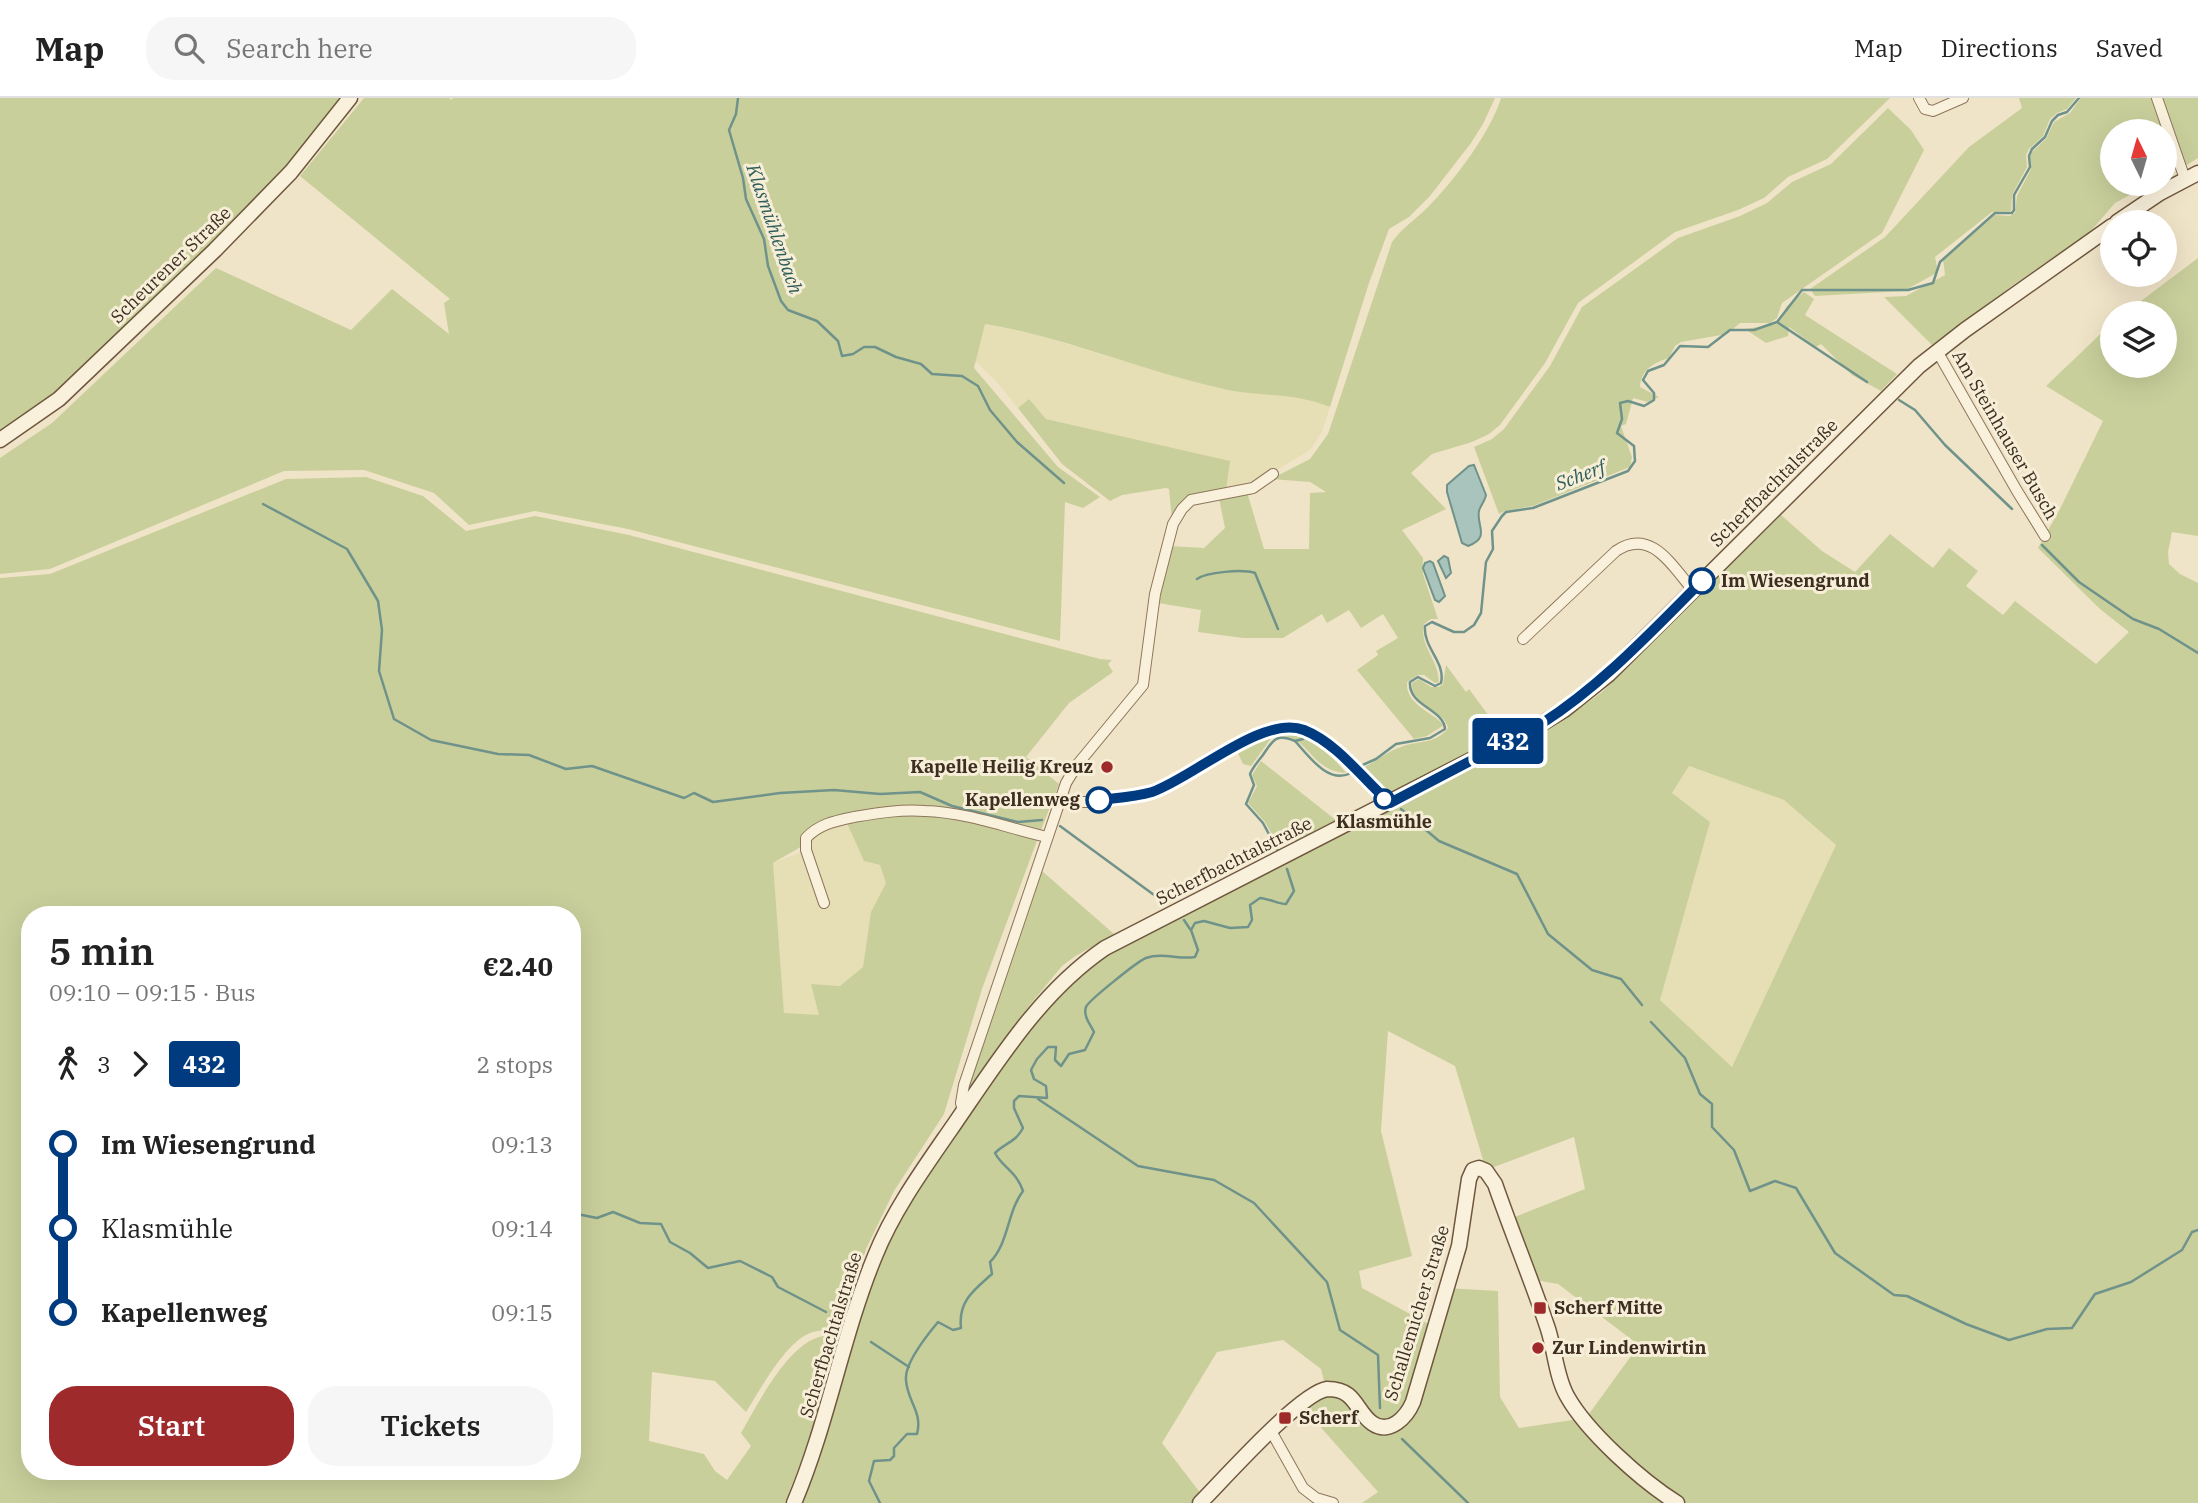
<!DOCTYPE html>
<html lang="en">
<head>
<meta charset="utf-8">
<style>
  :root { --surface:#fff; --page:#f6f6f6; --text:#222; --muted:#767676; --line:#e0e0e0; --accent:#9e2a2b }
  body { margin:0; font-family:"IBM Plex Serif",serif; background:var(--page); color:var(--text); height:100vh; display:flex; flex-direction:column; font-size:26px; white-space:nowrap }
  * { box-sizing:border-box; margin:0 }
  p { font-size:23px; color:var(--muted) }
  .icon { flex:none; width:38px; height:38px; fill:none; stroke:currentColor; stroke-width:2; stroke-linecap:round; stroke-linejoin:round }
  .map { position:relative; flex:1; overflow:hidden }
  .side { position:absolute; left:21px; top:808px; width:560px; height:574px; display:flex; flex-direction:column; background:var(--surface); border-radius:28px; box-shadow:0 7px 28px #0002 }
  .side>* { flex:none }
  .badge { padding:0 14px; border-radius:5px; font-size:24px; line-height:46px }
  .needle { width:46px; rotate:355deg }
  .controls { position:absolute; left:2100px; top:21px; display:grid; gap:14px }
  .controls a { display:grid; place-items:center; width:77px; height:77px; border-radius:50%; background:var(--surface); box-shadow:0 7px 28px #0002; font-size:35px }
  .map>.badge { position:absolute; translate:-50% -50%; box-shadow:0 0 0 4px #fff }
  .legs { display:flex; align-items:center; gap:10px; height:77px; padding:0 28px; font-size:23px }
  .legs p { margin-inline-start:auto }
  .headline { display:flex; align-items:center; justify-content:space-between; height:119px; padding:0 28px }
  h1 { font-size:38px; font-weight:600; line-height:52px }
  .cta { display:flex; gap:14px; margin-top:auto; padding:14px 28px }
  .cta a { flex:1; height:80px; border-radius:28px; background:var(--accent); color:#fff; font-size:28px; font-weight:600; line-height:80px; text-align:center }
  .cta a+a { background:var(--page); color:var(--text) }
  ul { padding:0 28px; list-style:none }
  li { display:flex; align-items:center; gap:24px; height:84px; font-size:26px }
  li i { display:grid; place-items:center; width:10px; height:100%; margin:0 9px; background:currentColor }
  li i::after { content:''; width:18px; height:18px; margin:-9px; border:5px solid; border-radius:50%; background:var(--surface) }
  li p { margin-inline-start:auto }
  li:first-child i { background:linear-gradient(#0000 50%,currentColor 0) }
  li:last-child i { background:linear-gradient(currentColor 50%,#0000 0) }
  header { display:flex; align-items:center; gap:42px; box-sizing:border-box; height:98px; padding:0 35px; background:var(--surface); border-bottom:2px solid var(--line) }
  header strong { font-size:33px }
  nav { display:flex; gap:38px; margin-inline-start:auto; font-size:24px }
  .search { width:490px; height:63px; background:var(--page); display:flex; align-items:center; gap:18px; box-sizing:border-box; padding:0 24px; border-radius:28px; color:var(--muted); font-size:26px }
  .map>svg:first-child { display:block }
  .farmland { fill:#e6deb5 }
  .green { fill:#c9cf9b; fill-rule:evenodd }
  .water { fill:#a9c4bc; stroke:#6f938a; stroke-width:2 }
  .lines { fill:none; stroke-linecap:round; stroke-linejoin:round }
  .stream { stroke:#6f938a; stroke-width:2.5 }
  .street-casing { stroke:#8d765c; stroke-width:12 }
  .secondary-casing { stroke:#6f573f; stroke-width:17 }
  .street { stroke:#faf1dc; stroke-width:10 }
  .secondary { stroke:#faf1dc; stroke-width:14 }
  .line-1-casing { stroke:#fff; stroke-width:16 }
  .line-1 { stroke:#003b80; stroke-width:10 }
  .stop-1-dot { fill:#fff; stroke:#003b80; stroke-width:3.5 }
  .poi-dot { fill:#9e2a2b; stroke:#f7eed8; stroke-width:2.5 }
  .labels { text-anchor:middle; stroke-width:6; stroke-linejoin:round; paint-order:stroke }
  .street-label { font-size:18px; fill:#3d2e20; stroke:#f7eed8 }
  .stop-label { font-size:18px; font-weight:bold; fill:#3d2e20; stroke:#f7eed8; text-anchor:start }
  .poi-label { font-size:18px; font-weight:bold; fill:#3d2e20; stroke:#f7eed8; text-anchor:start }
  .water-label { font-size:19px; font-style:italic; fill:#2f5d5a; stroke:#f7eed8 }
</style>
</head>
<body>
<header>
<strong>Map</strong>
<div class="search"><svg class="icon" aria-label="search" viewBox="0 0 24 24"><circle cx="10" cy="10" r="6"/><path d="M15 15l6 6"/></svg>Search here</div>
<nav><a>Map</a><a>Directions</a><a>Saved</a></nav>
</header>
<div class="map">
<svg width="2198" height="1405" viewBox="0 0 2198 1405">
  <rect width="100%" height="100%" fill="#f0e4c8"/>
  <path class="farmland" d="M985,226L1036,237L1221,291L1313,302L1330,309L1322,334L1310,352L1262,381L1226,392L1229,363L1046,321L1029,301L1018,310L996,283L975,263Z
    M1689,668L1784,702L1836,747L1732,969L1660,902L1710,724L1672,695Z
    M846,723L864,763L880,767L886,785L871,815L863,869L841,888L812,886L820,917L813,980L784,916L773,765L812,750L809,742L811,738Z"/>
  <path class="green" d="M0,0H342L272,87L73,282L0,337Z
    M364,0H450L451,2L453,0H1495L1483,26L1471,45L1430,98L1409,119L1389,131L1369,185L1330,309C1294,294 1256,299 1219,290C1140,272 1064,239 985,226L974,270L1058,369L1100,399L1083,410L1065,404L1060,543L628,431L535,413L469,427L434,395L364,372L284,373L50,471L0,476V360L52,325L216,170L351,232L392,191L449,236L444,205L450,201L300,78Z
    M1501,0H1890L1827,61L1788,79L1764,100L1738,112L1675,134L1578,205L1545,265L1500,327L1489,336L1472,344L1432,356L1411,375L1446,411L1402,432L1423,460V476L1438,521H1431L1424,526C1419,548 1438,560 1439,584L1435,585L1424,577H1418L1407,584C1405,606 1432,614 1444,627L1427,638L1414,641L1357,572L1378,557L1376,553L1398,540L1383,516L1361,530L1349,512L1327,525L1322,516L1283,540H1243L1198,534L1201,512L1158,505L1170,448L1204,450L1225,430L1219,400L1247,394L1264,451H1309L1310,395L1326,394L1310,384L1271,381L1310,361L1328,336L1392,144C1402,130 1416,121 1428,109C1453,84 1491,34 1501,0Z
    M2019,0H2076L2067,11L2057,15L2050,21L2043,38L2029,51L2026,57L2027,69L2012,97L2011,113L1992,114L1935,159L1938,174L1904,193L1815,198L1810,191L1885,139L1969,49L2022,10Z
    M2081,0H2153L2163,33H2112V86H2150L2115,105L2090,134L2013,187L1932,247L1884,199L1906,198L1945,177L1943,161L1995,117L2010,118L2015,115L2017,98L2031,71L2030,59L2033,53L2046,41L2054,24L2070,15Z
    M2160,0H2198V60L2185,68Z
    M1888,10L1911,32L1924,52L1882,135L1782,205L1777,220L1770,225H1740L1727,236L1681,244L1675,248L1669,260C1653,265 1641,272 1640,289L1659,299L1648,304L1633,300L1626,326L1621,328L1632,359L1630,369L1533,408L1505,413L1499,416L1474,349L1492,341L1504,331L1550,268L1582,209L1678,140L1740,118L1767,105L1792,84L1831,66Z
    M2198,160V438L2172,434L2168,454L2169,466L2180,476L2198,485V1405H1362L1378,1394L1301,1307L1326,1291L1321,1271L1283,1242L1217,1254L1162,1345L1208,1405H800L812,1379L834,1314L872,1182L891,1138L918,1091L970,1014L1050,904L1073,880L1137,838L1490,662L1569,618L1602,594L1781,417L1822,453L1855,474L1890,436L1933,470L1949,450L1978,473L1966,488L2003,517L2015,503L2096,566L2129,534L2100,511L2038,450L2060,411L2103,323L2046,288L2112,225V268H2165V215H2125ZM1689,668L1784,702L1836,747L1732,969L1660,902L1710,724L1672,695ZM1388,933L1455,968L1486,1072L1574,1039L1585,1091L1507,1122L1530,1181L1558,1186L1639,1247L1586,1320L1519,1330L1500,1299L1498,1193L1446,1190L1436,1230L1362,1190L1359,1173L1412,1158L1381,1033Z
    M1804,194L1814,201L1805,217L1897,276L1881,293L1852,277L1821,246L1816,249L1789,229L1788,238L1766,245L1745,231L1777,226L1787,208Z
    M1029,301L1046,321L1230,363L1226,392C1201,397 1183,395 1172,422L1169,391L1166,390L1122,397L1110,403L1062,366L1018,310Z
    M366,379L423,398L466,433L535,418L629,437L1100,561L1112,562L1108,566L1113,574L1069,605L1026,659L1059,686L1041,732L1035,733L925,710L813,728L808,730L810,732L804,747L773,765L784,915L819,917L811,886L840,888L863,869L871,814L886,785L880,767L864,763L846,723L887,717L924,716L948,719L1038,740L982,891L944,1016L894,1093L866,1151L840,1234C831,1234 822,1231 813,1234C786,1242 761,1291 746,1314L715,1283L652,1274L649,1343L704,1356L715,1373L727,1382L751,1348L741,1335C756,1310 799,1221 838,1241L813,1333L785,1405H0V480L50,476L286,381ZM30,817H572V1374H30Z
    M1446,567L1466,594L1469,591L1503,637L1394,695L1382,692L1360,671C1374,665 1388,653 1401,649C1418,642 1435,647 1448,630C1444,611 1410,607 1412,585L1419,581L1431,589H1439L1443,586Z
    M1278,635C1311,635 1326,651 1346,675C1307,673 1310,632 1272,639L1251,668L1243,666L1237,653L1258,640Z
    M1261,663L1337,723L1298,742L1278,747L1265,724L1248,705L1257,688L1252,677Z
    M1042,773L1114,836L1074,859L1062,868L1029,908L970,990L969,985Z"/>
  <path class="water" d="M1474,367L1486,397C1485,403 1480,408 1479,413C1476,428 1491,439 1468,448L1462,445L1447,394V387L1469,368Z
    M1444,458L1448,460L1451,475L1446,480L1438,463Z
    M1430,463L1433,465L1445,498L1439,504L1435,502L1423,470L1425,465Z"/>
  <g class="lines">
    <path class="stream" d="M738,0L736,16L729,32L743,80L746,101L764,141L768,168L781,203L788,212L817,223L838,243L842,258L853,256L864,249H875L896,259L921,266L932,276L962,278L978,288L990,312L1017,344L1064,385
      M1777,224L1867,284
      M1899,302L1915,312L1945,347L2012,411
      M263,406L347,451L378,503L382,532L379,573L394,621L431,642L498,656L529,657L566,671L592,668L684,700L694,695L713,704L780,695L834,692L880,696L920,694L952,708L1018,724L1042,722
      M2042,447L2079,484L2133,521L2159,531L2198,555
      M1197,481C1207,474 1242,471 1255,475L1278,531
      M1295,643L1303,641
      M1358,669L1376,661L1396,646L1430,640L1445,631C1444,611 1408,608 1410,584L1418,579L1435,588L1441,585C1446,564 1423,550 1425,528L1432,524L1454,534H1464L1474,527L1481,515L1486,464L1493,451L1492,433L1502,418L1506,414L1533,410L1628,373L1635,363L1634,348L1617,335L1622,321L1620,305L1628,303L1644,308L1654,302V295L1643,282L1648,273L1664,267L1680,248L1708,249L1730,232H1754L1777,224L1802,192H1908L1933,185L1940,164L1995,115H2012L2014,112V97L2030,69L2029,58L2032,51L2045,39L2052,23L2058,17L2067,14L2079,0
      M1401,711L1439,743L1517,776L1548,836L1592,872L1621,881L1642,907
      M1060,728L1165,805
      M1279,755L1263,725L1246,706L1254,687L1250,676C1253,669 1258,663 1263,657C1273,642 1276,635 1295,643C1308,657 1328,687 1351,675
      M1184,822L1190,831
      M1651,924L1685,960L1700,996L1712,1006V1029L1734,1052L1750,1093L1775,1083L1796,1090L1835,1155L1894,1197L1907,1198L1966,1226L2009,1242L2047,1231L2072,1230L2095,1196L2131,1184L2182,1152L2192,1134L2198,1132
      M1038,1001L1138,1068L1214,1082L1254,1105L1327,1184L1340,1232L1378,1257L1380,1310
      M572,1115L597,1120L613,1114L640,1125L661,1126L670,1144L690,1155L708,1170L740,1163L772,1179L778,1189L826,1214
      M871,1244L909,1269
      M1402,1341L1468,1405
      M880,1405L869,1383L874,1363L890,1362L894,1358V1350L907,1336H917C923,1314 907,1303 906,1282C904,1266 928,1236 938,1224L953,1232L961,1230C958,1203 974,1192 992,1176L990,1164C1009,1145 1007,1114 1023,1093C1017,1074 1002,1069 995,1055C1006,1044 1015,1045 1023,1030L1014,1010V1003L1019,998L1047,1000L1046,988L1034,981L1031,972L1037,961L1048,949H1056L1055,962L1061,968L1069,956L1085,952L1094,934C1090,926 1083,918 1086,909C1088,903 1138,863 1146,860C1163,854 1179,862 1195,859L1198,852L1191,832L1195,825L1204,823L1230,830L1248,829L1252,822L1250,807L1260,800C1270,801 1279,806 1286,806L1294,793L1287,771"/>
    <g class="street-casing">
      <path id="street" d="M1919,0L1925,11L1933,13L1963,0
        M2157,0L2185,81
        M1937,253L2017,393L2045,438
        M1523,541L1616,453C1651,429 1672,468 1693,492
        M1060,704H1092L1152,694L1183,679L1256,637L1284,629L1303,632L1323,642L1390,705
        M824,805L806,752V740C819,726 835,723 854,719C878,715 901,711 925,713C965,714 1008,730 1047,739
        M963,1013L961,1005L964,987L1066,685L1077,667L1143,587L1155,496L1173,426L1182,411L1191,402L1253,390L1273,376
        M1271,1333L1303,1390L1316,1400L1333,1405"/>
    </g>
    <g class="secondary-casing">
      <path id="secondary" d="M2117,124L2160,95L2198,75
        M0,342L59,301L215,152L291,74L350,0
        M794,1405C828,1325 842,1238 875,1158C893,1113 924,1070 951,1031C996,966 1039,895 1105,850L1541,626L1564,612L1609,576L1919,268L1965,232L2112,128
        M1200,1405C1223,1382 1300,1295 1327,1291C1334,1291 1343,1293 1348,1297C1357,1304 1362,1318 1372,1325C1390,1338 1407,1318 1413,1304L1459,1148L1469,1081L1473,1072L1479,1070L1486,1073L1495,1086C1512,1135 1532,1183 1548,1231C1555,1253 1556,1278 1567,1298C1587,1334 1642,1383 1677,1405"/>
    </g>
    <use href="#street" class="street"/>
    <use href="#secondary" class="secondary"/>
  </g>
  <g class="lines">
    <g class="line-1-casing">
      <path id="line-1" d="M1099,702C1116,700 1135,699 1152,694C1193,680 1263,616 1304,632C1337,645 1363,681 1390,705L1541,626C1602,587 1651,534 1702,483"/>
    </g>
    <use href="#line-1" class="line-1"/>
  </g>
  <g class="stop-1-dot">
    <circle cx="1702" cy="483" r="12"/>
    <circle cx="1384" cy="701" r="9"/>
    <circle cx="1099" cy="702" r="12"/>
  </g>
  <g class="poi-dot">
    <circle cx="1107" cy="669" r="7"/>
    <rect x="1533" y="1203" width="14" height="14" rx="3.5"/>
    <circle cx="1538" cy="1250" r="7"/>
    <rect x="1278" y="1313" width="14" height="14" rx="3.5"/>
  </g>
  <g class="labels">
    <g class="street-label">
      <text transform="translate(171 167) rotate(-44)" y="6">Scheurener Straße</text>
      <text transform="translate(2005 337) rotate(60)" y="6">Am Steinhauser Busch</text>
      <text transform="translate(1774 385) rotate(-45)" y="6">Scherfbachtalstraße</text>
      <text transform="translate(1234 763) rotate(-27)" y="6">Scherfbachtalstraße</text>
      <text transform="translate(1417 1215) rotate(-73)" y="6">Schallemicher Straße</text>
      <text transform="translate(831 1237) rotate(-73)" y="6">Scherfbachtalstraße</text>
    </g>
    <g class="stop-label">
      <text x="1721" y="489">Im Wiesengrund</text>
      <text x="1080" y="708" text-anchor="end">Kapellenweg</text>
      <text x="1384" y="730" text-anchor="middle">Klasmühle</text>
    </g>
    <g class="poi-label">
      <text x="1093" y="675" text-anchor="end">Kapelle Heilig Kreuz</text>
      <text x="1554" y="1216">Scherf Mitte</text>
      <text x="1552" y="1256">Zur Lindenwirtin</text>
      <text x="1299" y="1326">Scherf</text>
    </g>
    <g class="water-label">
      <text transform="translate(775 131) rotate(71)" y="7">Klasmühlenbach</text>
      <text transform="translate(1580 377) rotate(-21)" y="7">Scherf</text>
    </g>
  </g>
</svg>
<div class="controls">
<a><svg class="needle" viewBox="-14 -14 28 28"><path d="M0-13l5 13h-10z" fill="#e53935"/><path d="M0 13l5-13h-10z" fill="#767676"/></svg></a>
<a><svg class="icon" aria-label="locate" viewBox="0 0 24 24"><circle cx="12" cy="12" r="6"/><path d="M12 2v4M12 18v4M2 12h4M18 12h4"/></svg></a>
<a><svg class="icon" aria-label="layers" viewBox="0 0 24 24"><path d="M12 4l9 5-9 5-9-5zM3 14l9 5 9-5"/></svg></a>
</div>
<b class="badge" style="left:1508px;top:643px;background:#003b80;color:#fff">432</b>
<section class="side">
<div class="headline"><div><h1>5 min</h1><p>09:10 – 09:15 · Bus</p></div><b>€2.40</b></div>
<div class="legs"><svg class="icon" aria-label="walk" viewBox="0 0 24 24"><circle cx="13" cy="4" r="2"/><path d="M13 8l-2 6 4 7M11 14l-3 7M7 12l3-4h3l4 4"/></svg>3<svg class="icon" aria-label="forward" viewBox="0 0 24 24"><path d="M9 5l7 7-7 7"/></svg><b class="badge" style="background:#003b80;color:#fff">432</b><p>2 stops</p></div>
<ul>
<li><i style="color:#003b80"></i><b>Im Wiesengrund</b><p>09:13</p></li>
<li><i style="color:#003b80"></i><span>Klasmühle</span><p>09:14</p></li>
<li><i style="color:#003b80"></i><b>Kapellenweg</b><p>09:15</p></li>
</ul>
<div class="cta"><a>Start</a><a>Tickets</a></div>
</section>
</div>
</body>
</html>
